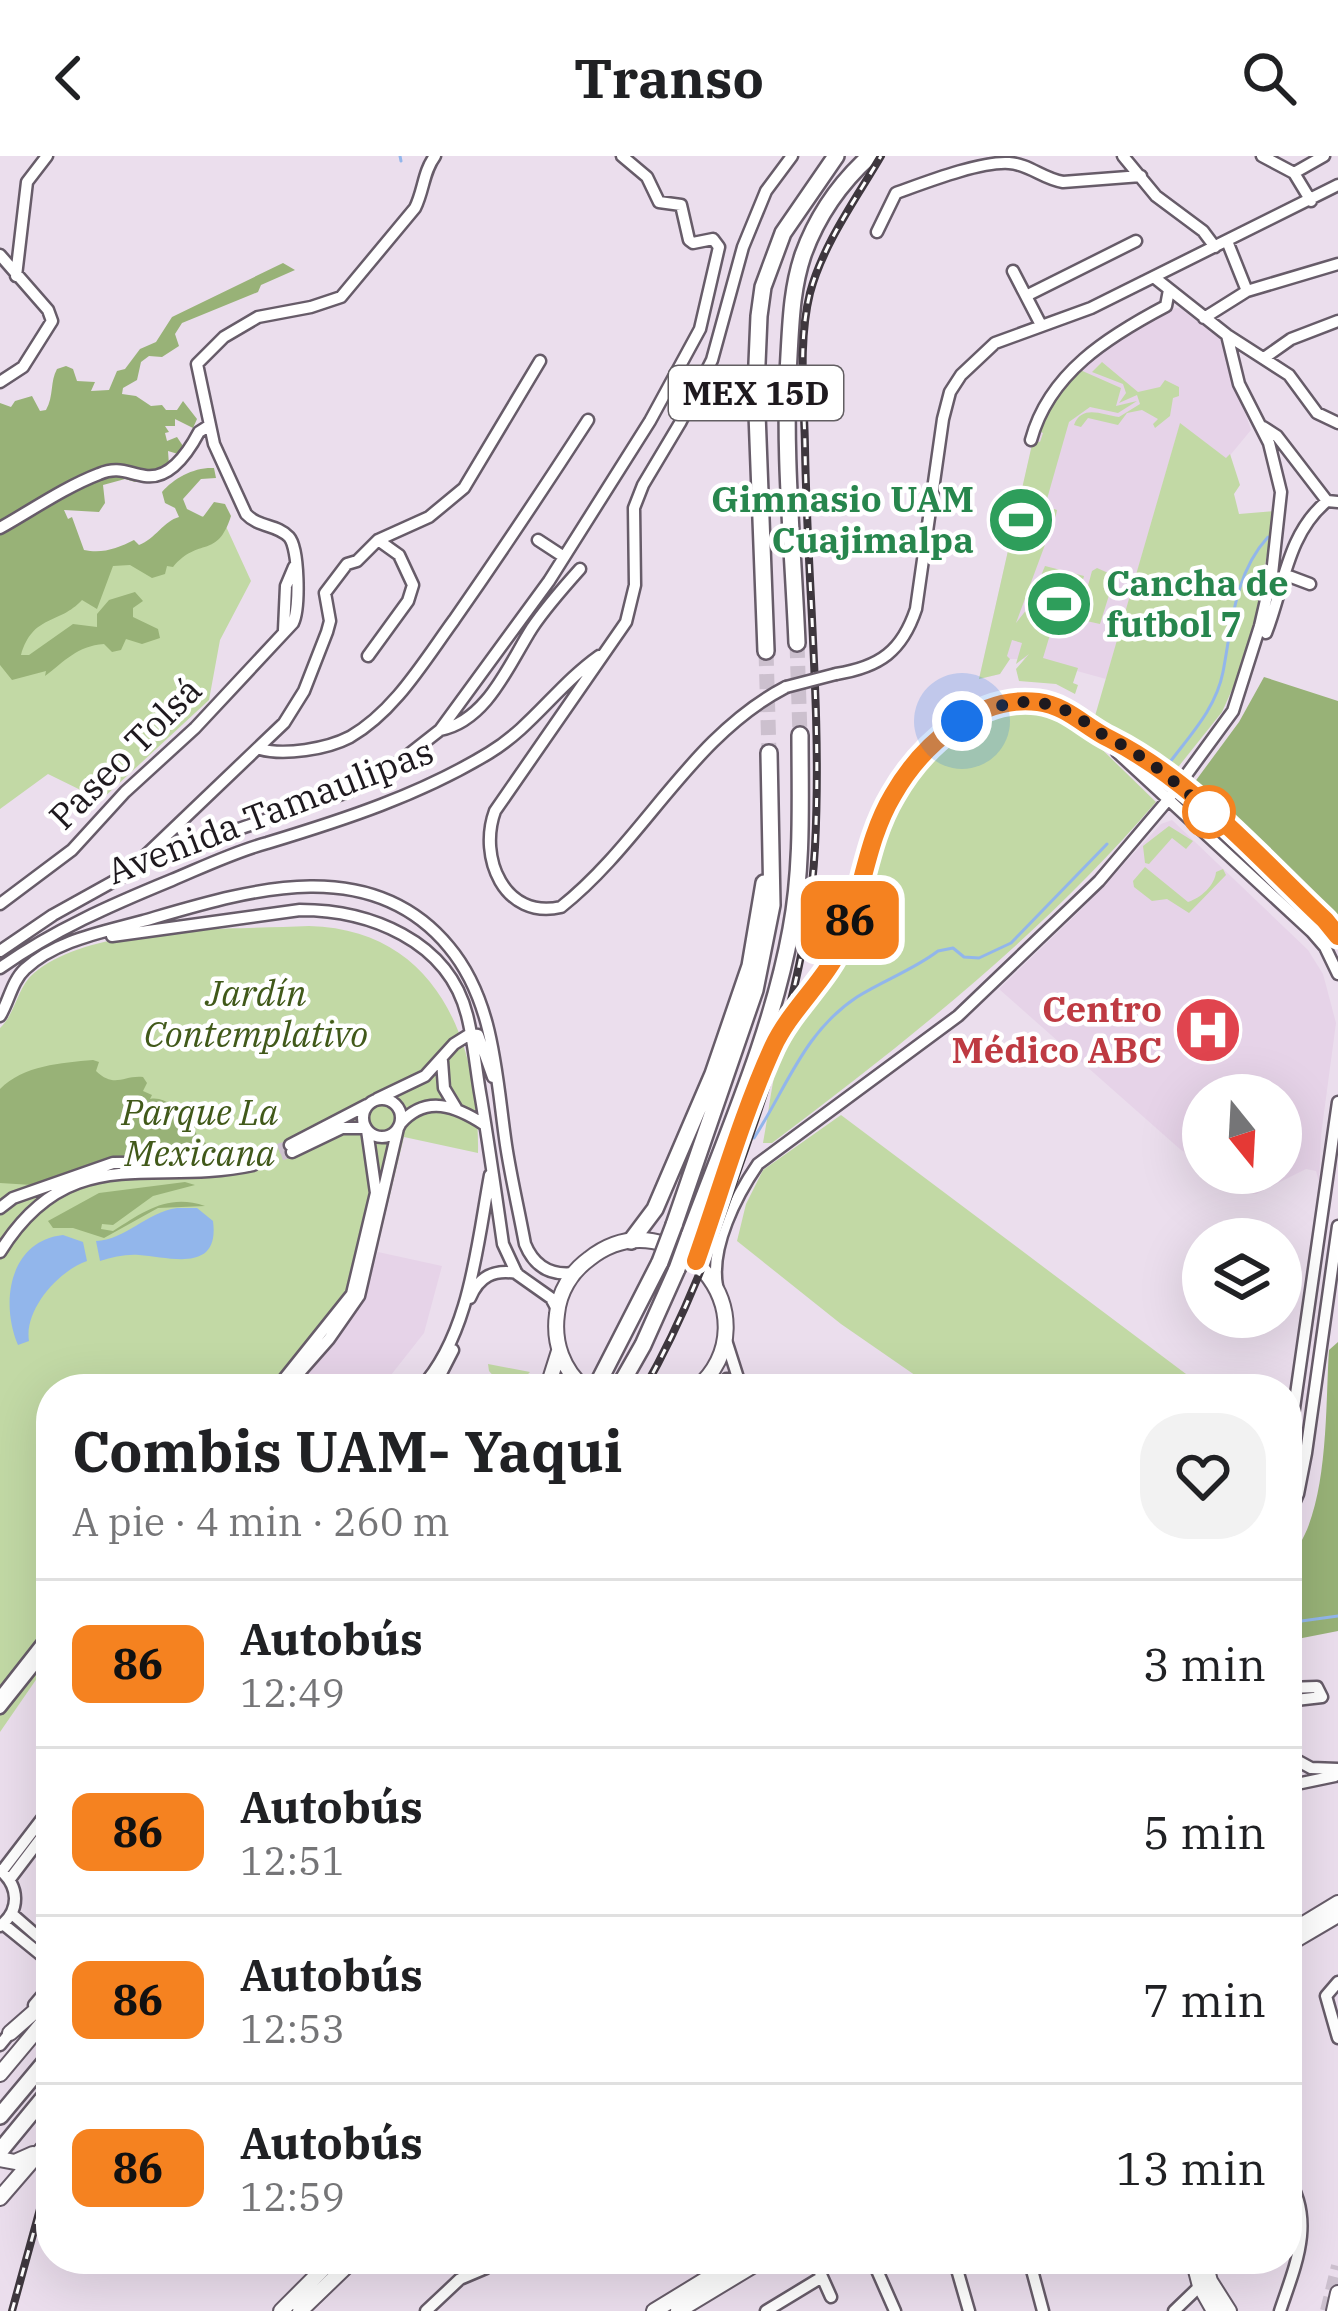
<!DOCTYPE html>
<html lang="es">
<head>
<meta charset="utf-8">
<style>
  :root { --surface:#fff; --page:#f2f2f2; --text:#202124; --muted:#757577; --line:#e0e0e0 }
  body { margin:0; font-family:"IBM Plex Serif",serif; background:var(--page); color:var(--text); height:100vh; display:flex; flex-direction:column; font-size:45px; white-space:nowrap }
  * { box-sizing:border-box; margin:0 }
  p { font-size:39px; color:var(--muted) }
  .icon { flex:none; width:66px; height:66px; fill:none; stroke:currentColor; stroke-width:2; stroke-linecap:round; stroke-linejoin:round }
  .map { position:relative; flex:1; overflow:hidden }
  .panel { position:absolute; left:36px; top:1218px; width:1266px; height:900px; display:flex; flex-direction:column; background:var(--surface); border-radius:48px; box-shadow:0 12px 48px #0002 }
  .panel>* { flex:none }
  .badge { padding:0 24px; border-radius:18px; font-size:42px; line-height:78px }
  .needle { width:78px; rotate:162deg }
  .buttons { position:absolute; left:1182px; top:918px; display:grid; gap:24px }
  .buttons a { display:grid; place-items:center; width:120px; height:120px; border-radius:50%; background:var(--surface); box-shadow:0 12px 48px #0002; font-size:60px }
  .you { position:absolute; width:60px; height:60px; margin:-30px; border:9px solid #fff; border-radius:50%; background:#1a73e8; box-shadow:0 0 0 18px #1a73e833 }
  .map>.badge { position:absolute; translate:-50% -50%; box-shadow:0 0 0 6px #fff }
  .round { display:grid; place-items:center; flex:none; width:126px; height:126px; border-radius:48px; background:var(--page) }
  .headline { display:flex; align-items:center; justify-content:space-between; height:204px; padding:0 36px }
  h1 { font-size:57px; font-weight:800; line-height:90px }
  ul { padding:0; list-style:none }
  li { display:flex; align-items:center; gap:36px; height:168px; padding:0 36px; border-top:3px solid var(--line) }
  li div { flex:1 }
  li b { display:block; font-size:45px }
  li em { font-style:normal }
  li .badge { min-width:132px; font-weight:700; text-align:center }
  header { display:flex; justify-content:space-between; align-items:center; height:156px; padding:0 36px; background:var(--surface); font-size:54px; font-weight:800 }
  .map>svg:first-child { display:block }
  .built { fill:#e6d3e8 }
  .green { fill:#c2d9a5 }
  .forest { fill:#98b277 }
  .water { fill:#92b6eb }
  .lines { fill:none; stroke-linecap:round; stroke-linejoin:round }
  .stream { stroke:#92b6eb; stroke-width:3 }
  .minor-tunnel { stroke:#ccc0ce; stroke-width:10; stroke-dasharray:10 5; stroke-linecap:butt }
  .major-tunnel { stroke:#ccc0ce; stroke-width:14; stroke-dasharray:14 7; stroke-linecap:butt }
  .highway-tunnel { stroke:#ccc0ce; stroke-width:15; stroke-dasharray:15 8; stroke-linecap:butt }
  .minor-casing { stroke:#675c69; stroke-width:15 }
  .major-casing { stroke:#675c69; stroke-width:18 }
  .highway-casing { stroke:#675c69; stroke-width:20 }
  .minor { stroke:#fff; stroke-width:10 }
  .major { stroke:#fff; stroke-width:14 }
  .highway { stroke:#fff; stroke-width:15 }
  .rail-casing { stroke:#3e373e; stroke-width:8 }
  .rail { stroke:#fff; stroke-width:3; stroke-dasharray:9; stroke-linecap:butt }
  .minor-bridge-casing { stroke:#675c69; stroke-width:15; stroke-linecap:butt }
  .highway-bridge-casing { stroke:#675c69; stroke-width:20; stroke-linecap:butt }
  .minor-bridge { stroke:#fff; stroke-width:10 }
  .highway-bridge { stroke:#fff; stroke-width:15 }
  .line-casing { stroke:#fff; stroke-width:27 }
  .line { stroke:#f58220; stroke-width:18 }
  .walk { stroke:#1e191e; stroke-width:12; stroke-dasharray:0 21.6 }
  .stop-dot { fill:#fff; stroke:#f58220; stroke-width:6 }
  .labels { text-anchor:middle; stroke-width:9; stroke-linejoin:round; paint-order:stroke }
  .shield { fill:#fff; stroke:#625e62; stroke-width:3 }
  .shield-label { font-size:33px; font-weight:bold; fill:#1e191e }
  .leisure-label { font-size:36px; font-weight:bold; fill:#27864d; stroke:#fff; text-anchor:end }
  .street-label { font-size:36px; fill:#1e191e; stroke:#fff }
  .park-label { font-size:36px; font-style:italic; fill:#41591a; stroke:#fff }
  .health-label { font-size:36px; font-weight:bold; fill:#be3a42; stroke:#fff; text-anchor:end }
</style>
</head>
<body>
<header><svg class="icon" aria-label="back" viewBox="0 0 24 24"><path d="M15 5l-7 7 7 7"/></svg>Transo<svg class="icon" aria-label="search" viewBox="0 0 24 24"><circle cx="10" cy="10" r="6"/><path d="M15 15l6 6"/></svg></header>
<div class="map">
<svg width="1338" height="2155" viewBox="0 0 1338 2155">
  <rect width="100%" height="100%" fill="#ebdeed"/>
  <path class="built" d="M1180,152L1220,183L1251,274L1227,303L1180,268L1106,523L1037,504L1022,503H1007L1000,518L979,523L1033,285L1059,233L1092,198L1165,153Z
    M1172,664L1308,794L1323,818L1336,867L1321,979L1319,1026L1316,1015L1306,1013L1256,1038L1244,1037L1235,1036L1215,1017H1281V939H1203V1007L1181,994L999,833L1084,751L1161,668Z
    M378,1096L442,1110L424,1177L380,1233H292L358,1153Z"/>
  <path class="green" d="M1102,206L1138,236L1160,231L1165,224L1179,231V240L1173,242L1170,260L1155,272L1153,268L1158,263L1142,254L1127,257L1118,269L1088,262L1081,271L1074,269C1082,248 1102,259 1119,261L1140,248L1137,239L1119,247L1126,237L1123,228L1092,216Z
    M1078,213L1121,232L1116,250L1137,245L1118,257L1090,251L1069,266L1045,350L1057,354L1056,359L1016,467L1027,453L1045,410L1084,420L1069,476L1052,472L1043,502L1078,512L1073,527L1078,529L1075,538L1056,528L1019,525L1016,513L1029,498L1016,508L1022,487L1012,484L1007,500L1010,503L1000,518L979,523L1033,284L1040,286L1043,277L1036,274L1060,232L1064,234L1063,228Z
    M1180,267L1226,302L1230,298L1240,329L1234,338L1239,358L1275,355L1249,496L1222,556L1175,615L1095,560Z
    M218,353L251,425L220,484L209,544L101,644L48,618L0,653V470L85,417Z
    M1097,412L1115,420L1100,468L1082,464L1080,459L1092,415Z
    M1018,552L1046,555L1082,574L1156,646C1043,778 910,883 772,987H763C771,946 773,899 795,862C812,833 839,809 852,778C888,687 904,574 1018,552Z
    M1169,670L1193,685L1186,693L1172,682L1149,708L1145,707L1143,690Z
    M1145,711L1188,746C1201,742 1215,729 1216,716L1223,713L1226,719L1189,757L1167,743L1152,745L1134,731L1133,725Z
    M309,770C438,773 480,888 478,997L404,981L365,1142L332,1188L292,1233H51V1502L0,1576V872C16,857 17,831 34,817C94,767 232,774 309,770Z
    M841,959L1206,1233H935L841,1168L737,1085L746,1048L763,1014Z
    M488,1208L530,1216L514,1233H505L489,1215Z"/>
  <path class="forest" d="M283,107L295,114L261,129L258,136L182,167L175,178L179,190L162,201L149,200L141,206L137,224L123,232L122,238L136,240L151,250L162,249L166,254H177L183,245L197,263L193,272L175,263V270H165L169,276L165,277L167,285L177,281L185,293L178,298L168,295L169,309L135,326L125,323L103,329L105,347L99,356L64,354L68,363L72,361L84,394C103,398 118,392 134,384L139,389C155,383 164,365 179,361L175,352L165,347L162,336C174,322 194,311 214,312L216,322L201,323L183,343L187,353L203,361L214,346L225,348L231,360C217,404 199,380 173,411L167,410L165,418L152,422L130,409L113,410L97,453L82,444C59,469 33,458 21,499H29L73,468L97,471V458L109,444L135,436L143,445L133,452V461L158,473L160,482L142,488L126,483L121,494L112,496L104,488C77,490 65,505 45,520L46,515L12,524L0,509V247L11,251L15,245L32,240L40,255L46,254C54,240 50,225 57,213L66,210L73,213L77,225L95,226L91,235L109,234L117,215L125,213L140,193L156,186L172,161Z
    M1264,521L1338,545V763L1194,627L1239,566Z
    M93,904L99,906L96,915C115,933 123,919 143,921L147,927L143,935L152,939L150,943C166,940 175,955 190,955L197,980L220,998L218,1001L122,1002L32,1029L0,1027V933C24,909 61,907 93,904Z
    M185,1026L195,1029L153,1040L113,1069L102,1068L101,1073L113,1075C143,1056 168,1037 205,1050L158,1052L104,1082L73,1072H53L48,1065L99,1037Z
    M1338,1186V1475L1287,1485V1404C1330,1364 1325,1251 1329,1194Z"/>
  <path class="water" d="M177,1052H197L213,1065C220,1118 170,1101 139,1099C126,1098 113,1101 100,1105L96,1085C125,1084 147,1056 177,1052Z
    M63,1079L83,1086L87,1105C58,1115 24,1154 29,1185L18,1189C0,1147 9,1085 63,1079Z"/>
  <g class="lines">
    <path class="stream" d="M400,0L401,5
      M1170,606C1191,578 1216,552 1223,516C1232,469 1234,418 1268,381
      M754,982C787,931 804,876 857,841C884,824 913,814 938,795L953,792L964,801L979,802L1011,787L1107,688
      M1287,1467L1338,1460"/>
    <path class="minor-tunnel" d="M250,1002L290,989
      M253,1009L292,996"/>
    <path class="major-tunnel" d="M1327,2155L1338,2110"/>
    <path class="highway-tunnel" d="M797,487L800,579
      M766,495L769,597"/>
    <g class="minor-casing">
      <path id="minor" d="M1123,0L1156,40L1203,75L1215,91
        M1262,0L1294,17L1311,45
        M1294,17L1324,0
        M877,76L896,37C924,27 980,5 1009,7C1029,8 1043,23 1063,26L1141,20
        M1227,85L1247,135
        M0,99L48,154L52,165L23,211L0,226
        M1013,115L1041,169
        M16,120L27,26L47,0
        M1155,122L1227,179L1289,219L1317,257L1338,267
        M1026,140L1136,85
        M1204,162L1247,135L1338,108
        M1264,202L1291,183L1338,165
        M1263,271L1277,280L1327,345
        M1031,284C1049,217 1109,180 1166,150L1169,134
        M0,372C32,354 65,331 99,318C118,310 127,317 145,320C171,324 190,293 199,276L210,269
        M538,384L564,401
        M1286,419L1310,428
        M325,437L347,408L357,405L378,384L429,361L464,332L540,205
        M284,474L286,430L294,411
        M1266,477C1284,431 1287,378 1327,345L1338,346
        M368,500L408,445L413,429L399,399L378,384
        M836,518C880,511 902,495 916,453L943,263L950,236L961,219L995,187L1091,152L1338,29
        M786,531C690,581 644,685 561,751C504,764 478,701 495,655L626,466L635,429L634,352L643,329L680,267L712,204L743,91L766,35L792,0
        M440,574C487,565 509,508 532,472C546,451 563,432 580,413
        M1113,585L1117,596L1312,776L1325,791L1338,818
        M260,593C284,600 327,593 350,581C395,555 424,505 454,464C500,398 544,332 588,264
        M180,670L188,686L203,685L348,636L380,621L440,574L549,425L650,265L700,173L719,91L713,83L693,87L689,84L681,49L659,46L647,21L622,0
        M0,748L72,694L125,636L195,572L293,467C300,452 299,392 289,381C277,368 259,372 246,358L214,288L197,208L224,181L258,161L311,151L341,141L415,52C424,34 423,16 435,0
        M112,780L300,754C369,754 448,784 467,859C474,886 476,915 481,942C489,990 496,1039 503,1088L517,1118L551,1142L557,1153
        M0,795L53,759L125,719L284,567L304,535L327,476L330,465L325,437
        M0,812C54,774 111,749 172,724C203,711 234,696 267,687C343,664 420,639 489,597C532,571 558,529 599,500
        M0,860C9,845 12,825 25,813C56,784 104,776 143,765C243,736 369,694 449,791C495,846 496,922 506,989C511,1022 519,1055 525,1088C534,1110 550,1120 574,1117
        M442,905L444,932L456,952
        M363 962a19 19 0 1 1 38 0a19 19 0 1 1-38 0Z
        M377,943L425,920L454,888L470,878L478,879L493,921
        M400,968C426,938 456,950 485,969
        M290,989L367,949
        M292,996L342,972H365
        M0,1052L13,1042L113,1007L222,1006L250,1002
        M0,1096C70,983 153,1031 253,1009
        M696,1105C721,1034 742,959 773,891C791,852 827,825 843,785C863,737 866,684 893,639C919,594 973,541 1029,545C1063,548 1081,569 1110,583C1192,624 1258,701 1325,763L1338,780
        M717,1130C710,1091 736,1040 758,1008L958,860L1099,725L1167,645L1233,555L1260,470L1272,418L1281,336L1269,287L1239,228L1227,179
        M470,1142C479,1120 494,1113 517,1117
        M725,1181L739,1225L746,1233
        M276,1233L352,1138L376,1037L367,974
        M285,1233L329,1183L359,1140L398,972
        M420,1233C470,1179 477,1089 490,1019
        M433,1233L453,1194
        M723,1233L727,1223L739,1225
        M1287,1301L1338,946
        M1287,1363L1298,1338L1306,1297L1338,1070
        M1287,1532L1317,1531L1322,1541L1287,1545
        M0,1541L51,1476
        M0,1552L51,1488
        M1287,1599L1311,1612L1338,1613
        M1287,1630L1335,1620
        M0,1714C19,1730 21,1754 0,1770
        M2,1715L51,1651
        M10,1723L51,1669
        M12,1758L51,1792
        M3,1768L51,1807
        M1338,1826L1326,1840L1338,1882
        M34,1849L51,1829
        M0,1889L14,1872
        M814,2103L831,2141
        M872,2103L895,2155
        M954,2103L969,2155
        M1029,2103L1043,2155
        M426,2155L460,2123L486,2112
        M766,2155L822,2121
        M1174,2155L1200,2130
        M1280,2155C1295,2110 1316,2065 1287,2021"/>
    </g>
    <g class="major-casing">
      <path id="major" d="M547,1233L559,1195
        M585,1233C563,1214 553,1187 557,1158C559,1136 571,1116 589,1103C673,1037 778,1160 696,1233
        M1287,1778L1338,1747
        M1287,1789L1338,1759
        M10,1877L51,1841
        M0,1918L51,1857
        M0,2003L15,2006L33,1998
        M0,2042L51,1983
        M1193,2103L1200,2130L1214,2155
        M1204,2103L1210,2125L1229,2155
        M281,2155L333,2103
        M300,2155L354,2103
        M654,2155L739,2103
        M678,2155L764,2103
        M1334,2155L1338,2137"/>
    </g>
    <g class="highway-casing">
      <path id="highway" d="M797,487C793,391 783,294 789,199C791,164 792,132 803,99C817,60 840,27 870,0
        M766,495L756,231L759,160L763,131L783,77L836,0
        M674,1069L755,834L772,749L769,597
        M689,1080C726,980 772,878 791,773C803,710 800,643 800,579
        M631,1085L655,1053L713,918L750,810L764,727
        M595,1233L660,1106
        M618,1233L643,1189L677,1113
        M0,1960L51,1899
        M0,1995L51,1933"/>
    </g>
    <use href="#minor" class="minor"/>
    <use href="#major" class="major"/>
    <use href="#highway" class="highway"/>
    <g class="rail-casing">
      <path id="rail" d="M644,1233C685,1161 713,1086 740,1008C777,904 809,802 815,691C822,557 807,424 805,291C804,240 798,186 810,137C823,88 856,43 881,0
        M12,2155L51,2013"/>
    </g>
    <use href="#rail" class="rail"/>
    <g class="minor-bridge-casing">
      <path id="minor-bridge" d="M786,531L836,518"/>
    </g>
    <g class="highway-bridge-casing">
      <path id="highway-bridge" d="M660,1106L674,1069
        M677,1113L689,1080"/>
    </g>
    <use href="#minor-bridge" class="minor-bridge"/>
    <use href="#highway-bridge" class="highway-bridge"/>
  </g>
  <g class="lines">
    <g class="line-casing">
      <path id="line" d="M696,1105C721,1034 742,959 773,891C791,852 827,824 843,785C863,737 866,684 893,639C921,590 978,538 1038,546C1068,550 1085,571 1110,583C1192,624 1258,701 1325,764L1338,780"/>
    </g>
    <use href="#line" class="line"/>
    <path class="walk" d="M962,565C998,547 1033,537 1071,557C1085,564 1096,576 1111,583C1148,602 1177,627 1209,656"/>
  </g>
  <defs>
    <g id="stadium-disc" transform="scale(3.45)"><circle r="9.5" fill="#2e9e5b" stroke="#fff"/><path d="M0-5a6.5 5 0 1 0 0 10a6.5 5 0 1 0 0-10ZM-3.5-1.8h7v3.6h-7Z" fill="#fff"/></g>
    <g id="hospital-disc" transform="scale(3.45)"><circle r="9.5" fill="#e0444e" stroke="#fff"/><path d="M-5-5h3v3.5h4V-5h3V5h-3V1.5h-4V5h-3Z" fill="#fff"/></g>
  </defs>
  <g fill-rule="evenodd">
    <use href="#stadium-disc" x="1021" y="364"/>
    <use href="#stadium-disc" x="1059" y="448"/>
    <use href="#hospital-disc" x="1208" y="874"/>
  </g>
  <circle class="stop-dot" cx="1209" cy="656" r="24"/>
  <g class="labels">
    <rect class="shield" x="669" y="210" width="174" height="54" rx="9"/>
    <g class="shield-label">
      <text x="756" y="249">MEX 15D</text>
    </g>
    <g class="leisure-label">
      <text x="974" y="356">Gimnasio UAM<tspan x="974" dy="41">Cuajimalpa</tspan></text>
      <text x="1106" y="440" text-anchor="start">Cancha de<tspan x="1106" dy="41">futbol 7</tspan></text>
    </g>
    <g class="street-label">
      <text transform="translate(125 597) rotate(-45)" y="13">Paseo Tolsá</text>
      <text transform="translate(270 655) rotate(-21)" y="13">Avenida Tamaulipas</text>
    </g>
    <g class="park-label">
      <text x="256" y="850">Jardín<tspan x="256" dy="41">Contemplativo</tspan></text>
      <text x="200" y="969">Parque La<tspan x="200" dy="41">Mexicana</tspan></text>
    </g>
    <g class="health-label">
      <text x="1162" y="866">Centro<tspan x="1162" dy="41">Médico ABC</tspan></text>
    </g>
  </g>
</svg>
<div class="buttons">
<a><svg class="needle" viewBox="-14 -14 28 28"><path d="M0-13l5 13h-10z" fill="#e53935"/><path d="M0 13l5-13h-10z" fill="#757577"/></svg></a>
<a><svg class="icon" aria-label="layers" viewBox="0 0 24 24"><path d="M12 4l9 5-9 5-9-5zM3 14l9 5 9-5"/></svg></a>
</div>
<div class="you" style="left:962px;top:565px"></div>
<b class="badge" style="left:850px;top:764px;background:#f58220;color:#111">86</b>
<section class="panel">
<div class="headline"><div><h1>Combis UAM- Yaqui</h1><p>A pie · 4 min · 260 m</p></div><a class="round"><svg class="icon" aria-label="heart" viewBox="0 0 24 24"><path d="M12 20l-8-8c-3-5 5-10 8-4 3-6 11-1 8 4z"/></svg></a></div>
<ul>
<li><span class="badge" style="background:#f58220;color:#111">86</span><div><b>Autobús</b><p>12:49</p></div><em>3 min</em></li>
<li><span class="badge" style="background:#f58220;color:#111">86</span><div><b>Autobús</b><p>12:51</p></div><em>5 min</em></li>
<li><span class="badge" style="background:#f58220;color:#111">86</span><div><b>Autobús</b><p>12:53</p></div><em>7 min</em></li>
<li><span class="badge" style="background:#f58220;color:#111">86</span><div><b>Autobús</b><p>12:59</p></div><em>13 min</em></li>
</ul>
</section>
</div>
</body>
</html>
